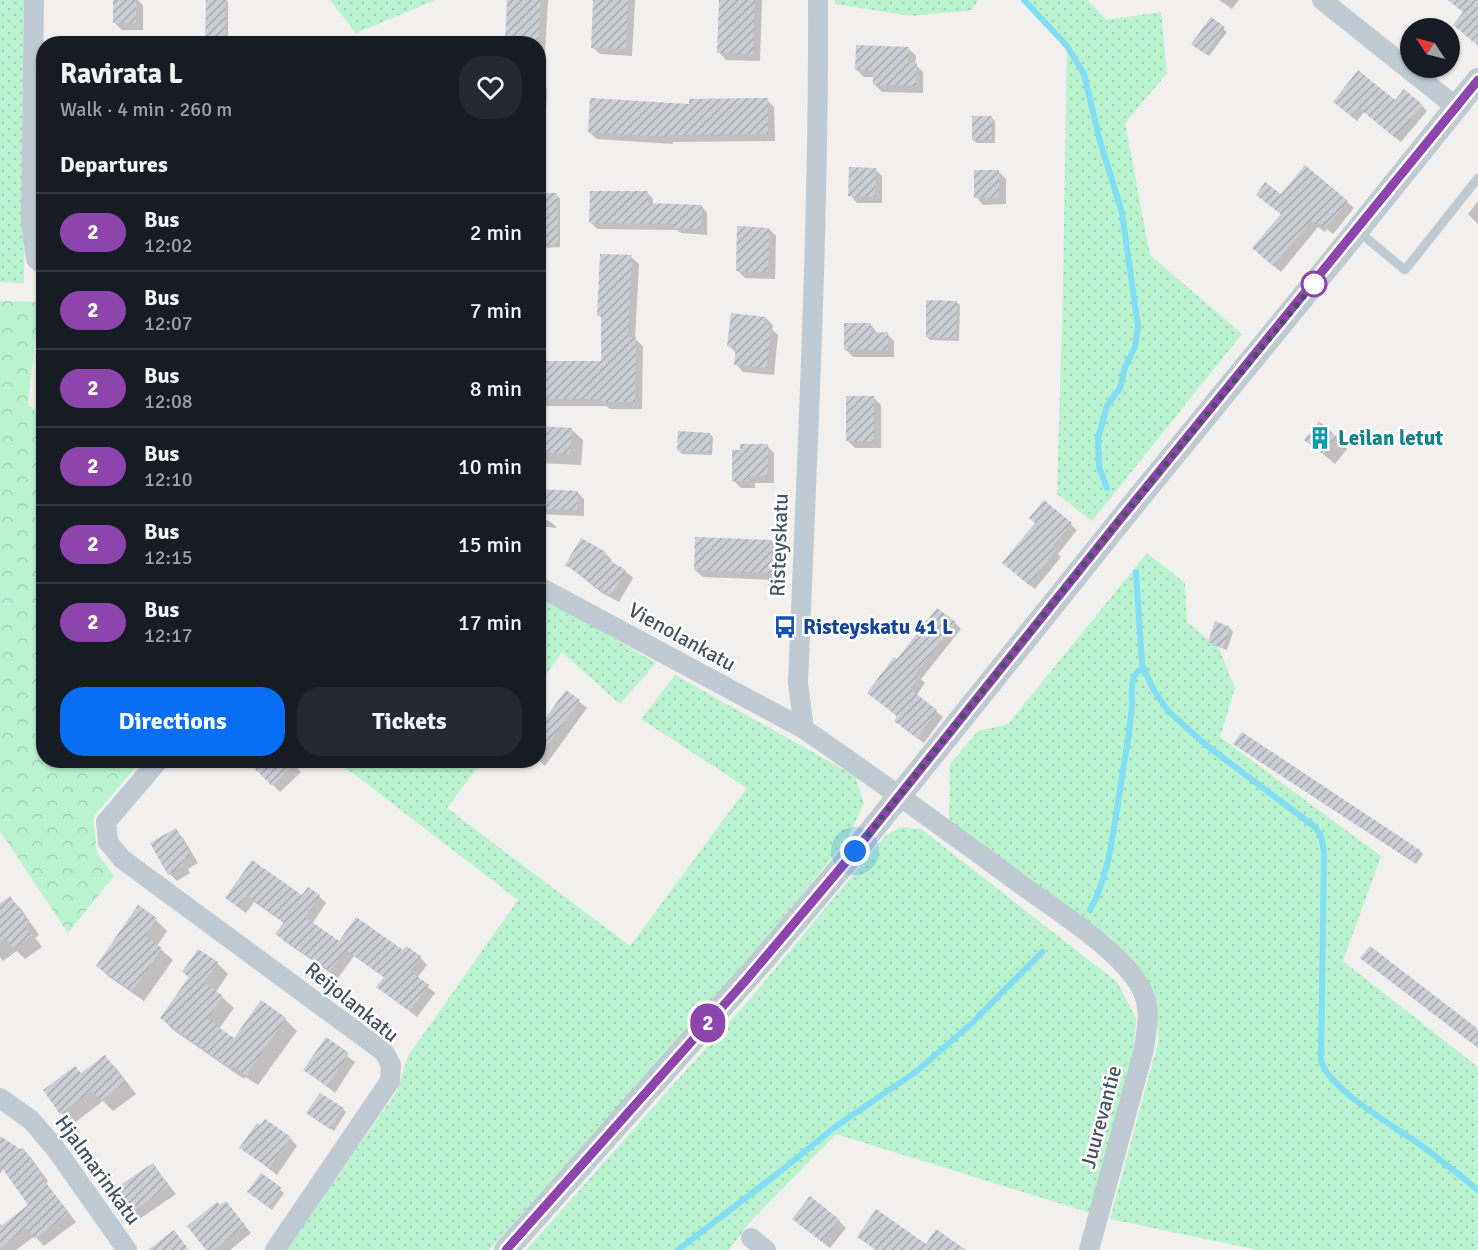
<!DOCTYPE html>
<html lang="en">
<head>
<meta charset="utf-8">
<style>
  :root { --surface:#171b24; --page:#242831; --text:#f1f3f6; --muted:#9ea1a6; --line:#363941; --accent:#086ef4 }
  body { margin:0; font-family:Signika,sans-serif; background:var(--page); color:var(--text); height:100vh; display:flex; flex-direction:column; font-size:22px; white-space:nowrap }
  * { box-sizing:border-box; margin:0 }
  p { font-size:20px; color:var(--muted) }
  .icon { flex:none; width:33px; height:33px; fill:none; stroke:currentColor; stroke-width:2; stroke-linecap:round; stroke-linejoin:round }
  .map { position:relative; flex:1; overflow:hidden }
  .panel { position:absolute; left:36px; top:36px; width:510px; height:732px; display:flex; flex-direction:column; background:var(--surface); border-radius:24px; box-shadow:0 2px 4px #0004 }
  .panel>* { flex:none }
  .badge { padding:0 12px; border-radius:20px; font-size:21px; line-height:39px }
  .needle { width:39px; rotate:305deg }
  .buttons { position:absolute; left:1400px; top:18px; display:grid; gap:12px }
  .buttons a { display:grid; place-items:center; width:60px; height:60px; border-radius:50%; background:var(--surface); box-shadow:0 2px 4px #0004; font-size:30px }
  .you { position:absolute; width:30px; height:30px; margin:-15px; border:4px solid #fff; border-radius:50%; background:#1a73e8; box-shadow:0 0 0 9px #1a73e833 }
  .map>.badge { position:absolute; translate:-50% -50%; box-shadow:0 0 0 3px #fff }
  h2 { padding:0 24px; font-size:22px; line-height:54px }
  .round { display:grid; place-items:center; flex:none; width:63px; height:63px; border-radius:24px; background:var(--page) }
  .head { display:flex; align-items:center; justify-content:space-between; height:102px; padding:0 24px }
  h1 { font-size:28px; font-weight:700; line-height:45px }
  .cta { display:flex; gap:12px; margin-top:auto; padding:12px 24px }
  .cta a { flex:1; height:69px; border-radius:24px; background:var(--accent); color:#fff; font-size:24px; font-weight:700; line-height:69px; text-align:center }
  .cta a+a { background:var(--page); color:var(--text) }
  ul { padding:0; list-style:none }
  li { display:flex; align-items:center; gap:18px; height:78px; padding:0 24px; border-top:2px solid var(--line) }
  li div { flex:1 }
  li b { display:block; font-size:22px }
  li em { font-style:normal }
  li .badge { min-width:66px; font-weight:700; text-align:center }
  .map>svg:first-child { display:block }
  .grass { fill:url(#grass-dots) }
  .forest { fill:url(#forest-crowns) }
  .shadow { fill:#0003 }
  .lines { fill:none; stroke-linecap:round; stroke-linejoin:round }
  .stream { stroke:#83ddf4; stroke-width:6 }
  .building { fill:url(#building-hatch) }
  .service { stroke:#bfcad3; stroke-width:9 }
  .minor { stroke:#bfcad3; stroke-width:20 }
  .tertiary { stroke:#bfcad3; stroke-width:24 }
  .line-casing { stroke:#fff; stroke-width:14 }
  .line { stroke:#8e44ad; stroke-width:9 }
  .walk { stroke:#46535f; stroke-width:6; stroke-dasharray:0 10.8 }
  .stop-dot { fill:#fff; stroke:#8e44ad; stroke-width:3 }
  .labels { text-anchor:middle; stroke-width:5; stroke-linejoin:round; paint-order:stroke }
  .culture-label { font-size:21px; font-weight:bold; fill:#0d838f; stroke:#fff; text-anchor:start }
  .street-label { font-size:21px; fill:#46535f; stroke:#fff }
  .transit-label { font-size:21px; font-weight:bold; fill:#164399; stroke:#fff; text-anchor:start }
</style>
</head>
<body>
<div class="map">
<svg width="1478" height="1250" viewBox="0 0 1478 1250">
  <defs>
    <pattern id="grass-dots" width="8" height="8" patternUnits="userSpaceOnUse" patternTransform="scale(1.5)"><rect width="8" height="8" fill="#baf3d0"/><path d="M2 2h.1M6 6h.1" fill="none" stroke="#a1d2b5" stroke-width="1.8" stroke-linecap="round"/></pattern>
    <pattern id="forest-crowns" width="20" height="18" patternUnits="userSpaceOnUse" patternTransform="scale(1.5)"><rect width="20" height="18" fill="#baf3d0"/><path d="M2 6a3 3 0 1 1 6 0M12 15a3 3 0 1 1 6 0" fill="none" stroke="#a1d2b5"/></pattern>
    <pattern id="building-hatch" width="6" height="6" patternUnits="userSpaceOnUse" patternTransform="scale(1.5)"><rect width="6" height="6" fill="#cbced5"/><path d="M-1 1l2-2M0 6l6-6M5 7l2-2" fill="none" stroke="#a7aab0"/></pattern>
  </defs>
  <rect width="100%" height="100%" fill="#f2efef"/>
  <path class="grass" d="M0,0H28L24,283L0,282Z
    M330,0H436L356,33Z
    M835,0H978L972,10L911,16L835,4Z
    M1025,0H1088L1106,20L1161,12L1167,73L1125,123L1150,255L1242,334L1092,521L1057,494L1063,288L1067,46Z
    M1147,553L1185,583L1187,622L1219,649L1235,688L1220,737L1381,856L1343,961L1478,1067V1250H1258L1110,1219L1159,1039L1153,992L1111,938L949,820L950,764L978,731L1008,724Z
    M539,595L656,663L620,704L562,652L539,684Z
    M675,675L855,776L864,803L848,838L769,935L659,1061L489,1250H286L397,1091L408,1056L518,900L337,761H482L447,808L630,946L747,788L641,719Z
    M901,827L921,829L1117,982L1136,1018L1134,1046L1094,1214L836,1134L749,1223L729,1250H526L755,993L886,835Z"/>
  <path class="forest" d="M0,301L39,302L28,403L40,417L44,418V760L141,761L93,817L97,853L114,876L68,933L0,831Z"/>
  <path class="shadow" d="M115,0H138L143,5V30H122L114,22Z
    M207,0H226L228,2V44H210L207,40Z
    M509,0H548L543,86L547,89L543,183H538V44H506Z
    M594,0H635L632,56L600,54L592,47Z
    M721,0H762L760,61L726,60L719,52Z
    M1219,0H1239L1232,9Z
    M1211,19L1227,32L1209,56L1196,47Z
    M908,48L916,56L915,64L923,72V93L882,92L875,85V77H864L857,70Z
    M767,100L774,107L775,141L673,142V144L597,139L589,132L691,106Z
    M1422,106L1427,111L1401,142L1364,112L1357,121L1340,107Z
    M992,118L995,121V143H977L973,140Z
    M875,169L882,176V203H857L850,195Z
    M998,171L1006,179V204L983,205L976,197Z
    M647,192L653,199V204L701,206L707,212V235L681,233L677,230L597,229L591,223Z
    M538,195H556L560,198V247L538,248Z
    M1281,196L1347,202L1354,208L1333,234L1327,229L1325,232L1318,227L1281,272L1261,255L1282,215L1264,201Z
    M1478,201V224L1468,214Z
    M769,229L776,236L775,279L745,278L737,270Z
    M631,257L639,264L635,339L643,346L642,409H610L606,406H538V363H603V320L599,315Z
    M956,302L960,305L959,341L930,340L927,337Z
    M766,318L773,325L772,329L778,335L774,375L743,372L736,364L737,354L729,346Z
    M870,324L878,334H887L894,341V357H853L846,350Z
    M873,397L881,405V448H855L848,441Z
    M538,427L571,429L583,440L581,465L538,463Z
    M710,434L713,437L712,455L682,454L679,451Z
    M1336,438L1347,449L1335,464L1306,440Z
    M767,446L774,453V483H755V488H741L733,480Z
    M538,490L578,493L584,499V516L538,514Z
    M1044,502L1077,530L1058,554L1061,557L1035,589L1010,569L1037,524Z
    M538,515L552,523L557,528L538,526Z
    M771,541L779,549L777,580L703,577L695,570Z
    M605,553L612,560L611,563L625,571L633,578L619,602L602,593L567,565Z
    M955,623L961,629L921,679L925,683L916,696L943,717L924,743L902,727L898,717L869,693Z
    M1216,623L1230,628L1233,632L1227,650L1213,645L1210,642Z
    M567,692L587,708L545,766L538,760V730Z
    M1242,734L1420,851L1423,854L1416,864L1238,747Z
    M262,760H290L301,772L280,792L257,769L264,763Z
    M176,830L183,838L198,863L188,869L190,873L177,881L170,874Z
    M252,862L302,897L319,896L326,903L312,924L339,943L404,952L420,957L427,965L417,978L435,993L417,1017L378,987L385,978L354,956L338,978L284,941L277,934L284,923L254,902L246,913L235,905L227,898Z
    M10,898L21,909L39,935L35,938L42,947L25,959L17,951L3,961L0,957V905Z
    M139,908L156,920L167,931L157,946L173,960L144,1001L109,977L98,966Z
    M217,963L228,974L216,992L234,1008L219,1029L234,1040L261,1002L285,1019L297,1031L258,1085L245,1077L244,1079L173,1030L162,1018L190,978L184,972Z
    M326,1040L355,1062L335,1093L305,1070Z
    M105,1057L116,1068L136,1094L113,1111L103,1101L73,1124L61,1113L82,1074Z
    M343,1109L346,1112L334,1131L311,1116Z
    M0,1138L20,1151L23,1149L31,1158L48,1181L46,1183L76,1222L44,1246L35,1236L16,1250H0V1224L3,1226L30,1205L4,1168L0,1174Z
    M290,1138L297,1146L277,1175L241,1147Z
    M153,1165L176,1194L138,1220L130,1213Z
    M261,1175L284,1193L272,1210L252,1195Z
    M226,1203L251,1233L230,1250H208L220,1207Z
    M839,1221L846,1228L830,1248L802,1226Z"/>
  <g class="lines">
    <path class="stream" d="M1024,0L1067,46L1084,74L1100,141L1122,213L1138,326L1135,347L1125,367L1120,388L1107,406L1098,438L1099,467L1107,488
      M1136,572L1142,664L1153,689L1168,711L1206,745L1315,827L1321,836L1324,851L1321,1061C1330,1090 1394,1126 1419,1144C1439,1158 1458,1174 1478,1190
      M1090,910C1110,874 1113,831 1120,790C1124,762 1130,733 1132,704C1132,690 1129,674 1144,668
      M678,1250L782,1170L835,1127L917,1071L971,1024L1042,952"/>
  </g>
  <path class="building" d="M113,0H136V23H113Z
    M206,0H225V41H205Z
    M507,0H541L538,44H505Z
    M593,0H628L626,49L591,48Z
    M719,0H755L753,54L717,53Z
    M1448,0H1478V46L1453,25L1463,12Z
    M1211,17L1225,27L1205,54L1191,44Z
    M856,45L909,47L908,63H917L916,86L873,85V71L855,70Z
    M1358,70L1395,100L1404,89L1423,105L1395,138L1358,107L1351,116L1333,102Z
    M590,98L689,104V99L768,98V134L666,135V137L588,132Z
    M972,116H992V140H972Z
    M1305,165L1348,201L1325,228L1320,223L1317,226L1311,221L1273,266L1252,248L1281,214L1256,195L1265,182L1281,194Z
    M849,167L876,168L875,197L848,196Z
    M974,170H999V198H974Z
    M590,191H648V203L702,205L701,229L673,228L674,224L589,223Z
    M538,193H557L558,245H538Z
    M737,226L769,228L768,272L736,271Z
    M600,254L632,255L628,337H636L635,402H601V399H538V361H601V316H597Z
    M926,300L957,301L956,338L926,337Z
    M731,313L766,317L765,325L771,326L767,368L734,365L736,347L727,346Z
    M844,323H871V333L888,332V350H844Z
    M846,396H874V441H846Z
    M1319,421L1337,437L1323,454L1304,440Z
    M538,426L572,428L570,454L538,452Z
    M678,431L710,433V452L677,451Z
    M740,444H768V476H748V481H732V450H740Z
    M538,489L578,491L577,510L538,509Z
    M1044,500L1072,523L1052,547L1056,550L1029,585L1002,563L1035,523L1029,518Z
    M695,537L772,540L770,573L694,570Z
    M581,538L606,552L603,557L626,570L611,596L593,586L594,584L565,565Z
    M937,608L956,622L916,673L920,676L910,689L937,710L917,738L894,721L897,716L867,693L894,657L897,659Z
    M1215,621L1230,627L1223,648L1208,642Z
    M566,690L580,700L538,758V728Z
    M1242,732L1420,850L1413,862L1233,744Z
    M263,760H298L272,786L255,769Z
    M176,828L191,855L181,861L184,865L168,875L150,843Z
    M252,860L302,895L308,887L320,895L305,917L339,941L356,917L403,950L406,946L421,956L410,971L429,985L409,1011L376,987L384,977L346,950L330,971L275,934L284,922L246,895L238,907L225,898Z
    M10,896L29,923L25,926L32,935L13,949L6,939L0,944V903Z
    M138,905L157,918L145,936L162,948L132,991L96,966Z
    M1370,946L1478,1029V1048L1360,958Z
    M198,949L218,962L204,982L223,996L207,1019L234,1038L261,1000L286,1018L246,1075L233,1066L232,1069L160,1018L189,977L182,972Z
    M326,1037L349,1053L327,1086L303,1070Z
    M105,1055L125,1082L101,1101L92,1090L60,1114L43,1090L75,1066L81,1073Z
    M320,1093L344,1108L330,1129L306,1113Z
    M265,1119L291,1137L269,1168L239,1148L257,1123L260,1125Z
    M0,1136L20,1149L23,1148L40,1172L39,1174L69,1213L35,1239L26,1228L0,1248V1227L28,1205L0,1165Z
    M153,1163L169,1186L129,1214L113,1190Z
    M261,1173L282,1188L269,1207L247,1192Z
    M810,1196L840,1220L822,1242L792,1219Z
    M226,1201L245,1225L214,1250H206L187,1226L217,1202L220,1205Z
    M876,1209L926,1244L936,1229L966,1250H876L857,1237Z
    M174,1230L189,1250H148Z"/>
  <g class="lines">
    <path class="service" d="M1359,232L1405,270L1478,178"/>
    <path class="minor" d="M34,0L31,222L36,259L44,266
      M818,0C819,227 807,455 798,683L804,729C878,780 951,833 1023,886C1057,911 1130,956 1144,995C1151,1012 1146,1032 1144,1049L1089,1250
      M1322,0L1456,107
      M538,586L804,729
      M159,760L106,822L108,842L122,859L384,1052L391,1065L390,1081L275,1250
      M0,1098L31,1120L55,1148L127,1250
      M751,1238L766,1250"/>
    <path class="tertiary" d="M506,1250L762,961L855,851L1132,506L1339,253L1478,80"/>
  </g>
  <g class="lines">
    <g class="line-casing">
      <path id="line" d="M506,1250L747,979L855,851L1118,522L1478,80"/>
    </g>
    <use href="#line" class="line"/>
    <path class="walk" d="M855,851L1118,522L1315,283L1314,284"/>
  </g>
  <defs>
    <g id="building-bare" transform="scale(1.8)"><path d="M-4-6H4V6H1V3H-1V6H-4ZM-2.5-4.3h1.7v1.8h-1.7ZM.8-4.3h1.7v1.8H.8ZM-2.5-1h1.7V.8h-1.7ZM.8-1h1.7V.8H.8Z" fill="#0f9aa8" stroke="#fff" stroke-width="2.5" paint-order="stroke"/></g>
    <g id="bus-bare" transform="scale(1.8)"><path d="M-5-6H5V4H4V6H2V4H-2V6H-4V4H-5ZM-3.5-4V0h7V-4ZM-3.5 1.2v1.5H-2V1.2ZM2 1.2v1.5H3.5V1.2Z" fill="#1a4fb4" stroke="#fff" stroke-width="2.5" paint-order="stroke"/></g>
  </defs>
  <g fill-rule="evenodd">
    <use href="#building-bare" x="1320" y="438"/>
    <use href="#bus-bare" x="785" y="627"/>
  </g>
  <circle class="stop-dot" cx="1314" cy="284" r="12"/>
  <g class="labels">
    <g class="culture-label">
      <text x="1338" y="445">Leilan letut</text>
    </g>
    <g class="street-label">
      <text transform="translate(779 545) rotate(-88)" y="7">Risteyskatu</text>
      <text transform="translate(682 637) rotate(29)" y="7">Vienolankatu</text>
      <text transform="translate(352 1002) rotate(39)" y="7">Reijolankatu</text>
      <text transform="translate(1101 1117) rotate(-75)" y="7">Juurevantie</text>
      <text transform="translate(98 1170) rotate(54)" y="7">Hjalmarinkatu</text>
    </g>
    <g class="transit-label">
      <text x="803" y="634">Risteyskatu 41 L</text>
    </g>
  </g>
</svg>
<div class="buttons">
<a><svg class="needle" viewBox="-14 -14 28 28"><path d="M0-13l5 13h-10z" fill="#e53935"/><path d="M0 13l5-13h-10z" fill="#9ea1a6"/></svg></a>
</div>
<div class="you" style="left:855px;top:851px"></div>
<b class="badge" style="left:708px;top:1023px;background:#8e44ad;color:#fff">2</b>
<section class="panel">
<div class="head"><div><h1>Ravirata L</h1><p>Walk · 4 min · 260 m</p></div><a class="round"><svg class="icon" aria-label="heart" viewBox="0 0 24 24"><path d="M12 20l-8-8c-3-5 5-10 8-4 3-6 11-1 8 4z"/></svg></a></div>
<h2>Departures</h2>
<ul>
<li><span class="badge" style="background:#8e44ad;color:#fff">2</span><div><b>Bus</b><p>12:02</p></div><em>2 min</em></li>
<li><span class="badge" style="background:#8e44ad;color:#fff">2</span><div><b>Bus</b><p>12:07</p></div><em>7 min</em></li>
<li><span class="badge" style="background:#8e44ad;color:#fff">2</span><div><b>Bus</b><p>12:08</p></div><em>8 min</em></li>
<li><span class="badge" style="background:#8e44ad;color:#fff">2</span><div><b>Bus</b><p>12:10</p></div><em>10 min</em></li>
<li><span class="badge" style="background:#8e44ad;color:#fff">2</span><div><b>Bus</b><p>12:15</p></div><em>15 min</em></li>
<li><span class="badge" style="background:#8e44ad;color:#fff">2</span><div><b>Bus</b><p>12:17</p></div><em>17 min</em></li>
</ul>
<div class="cta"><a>Directions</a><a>Tickets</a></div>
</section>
</div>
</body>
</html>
